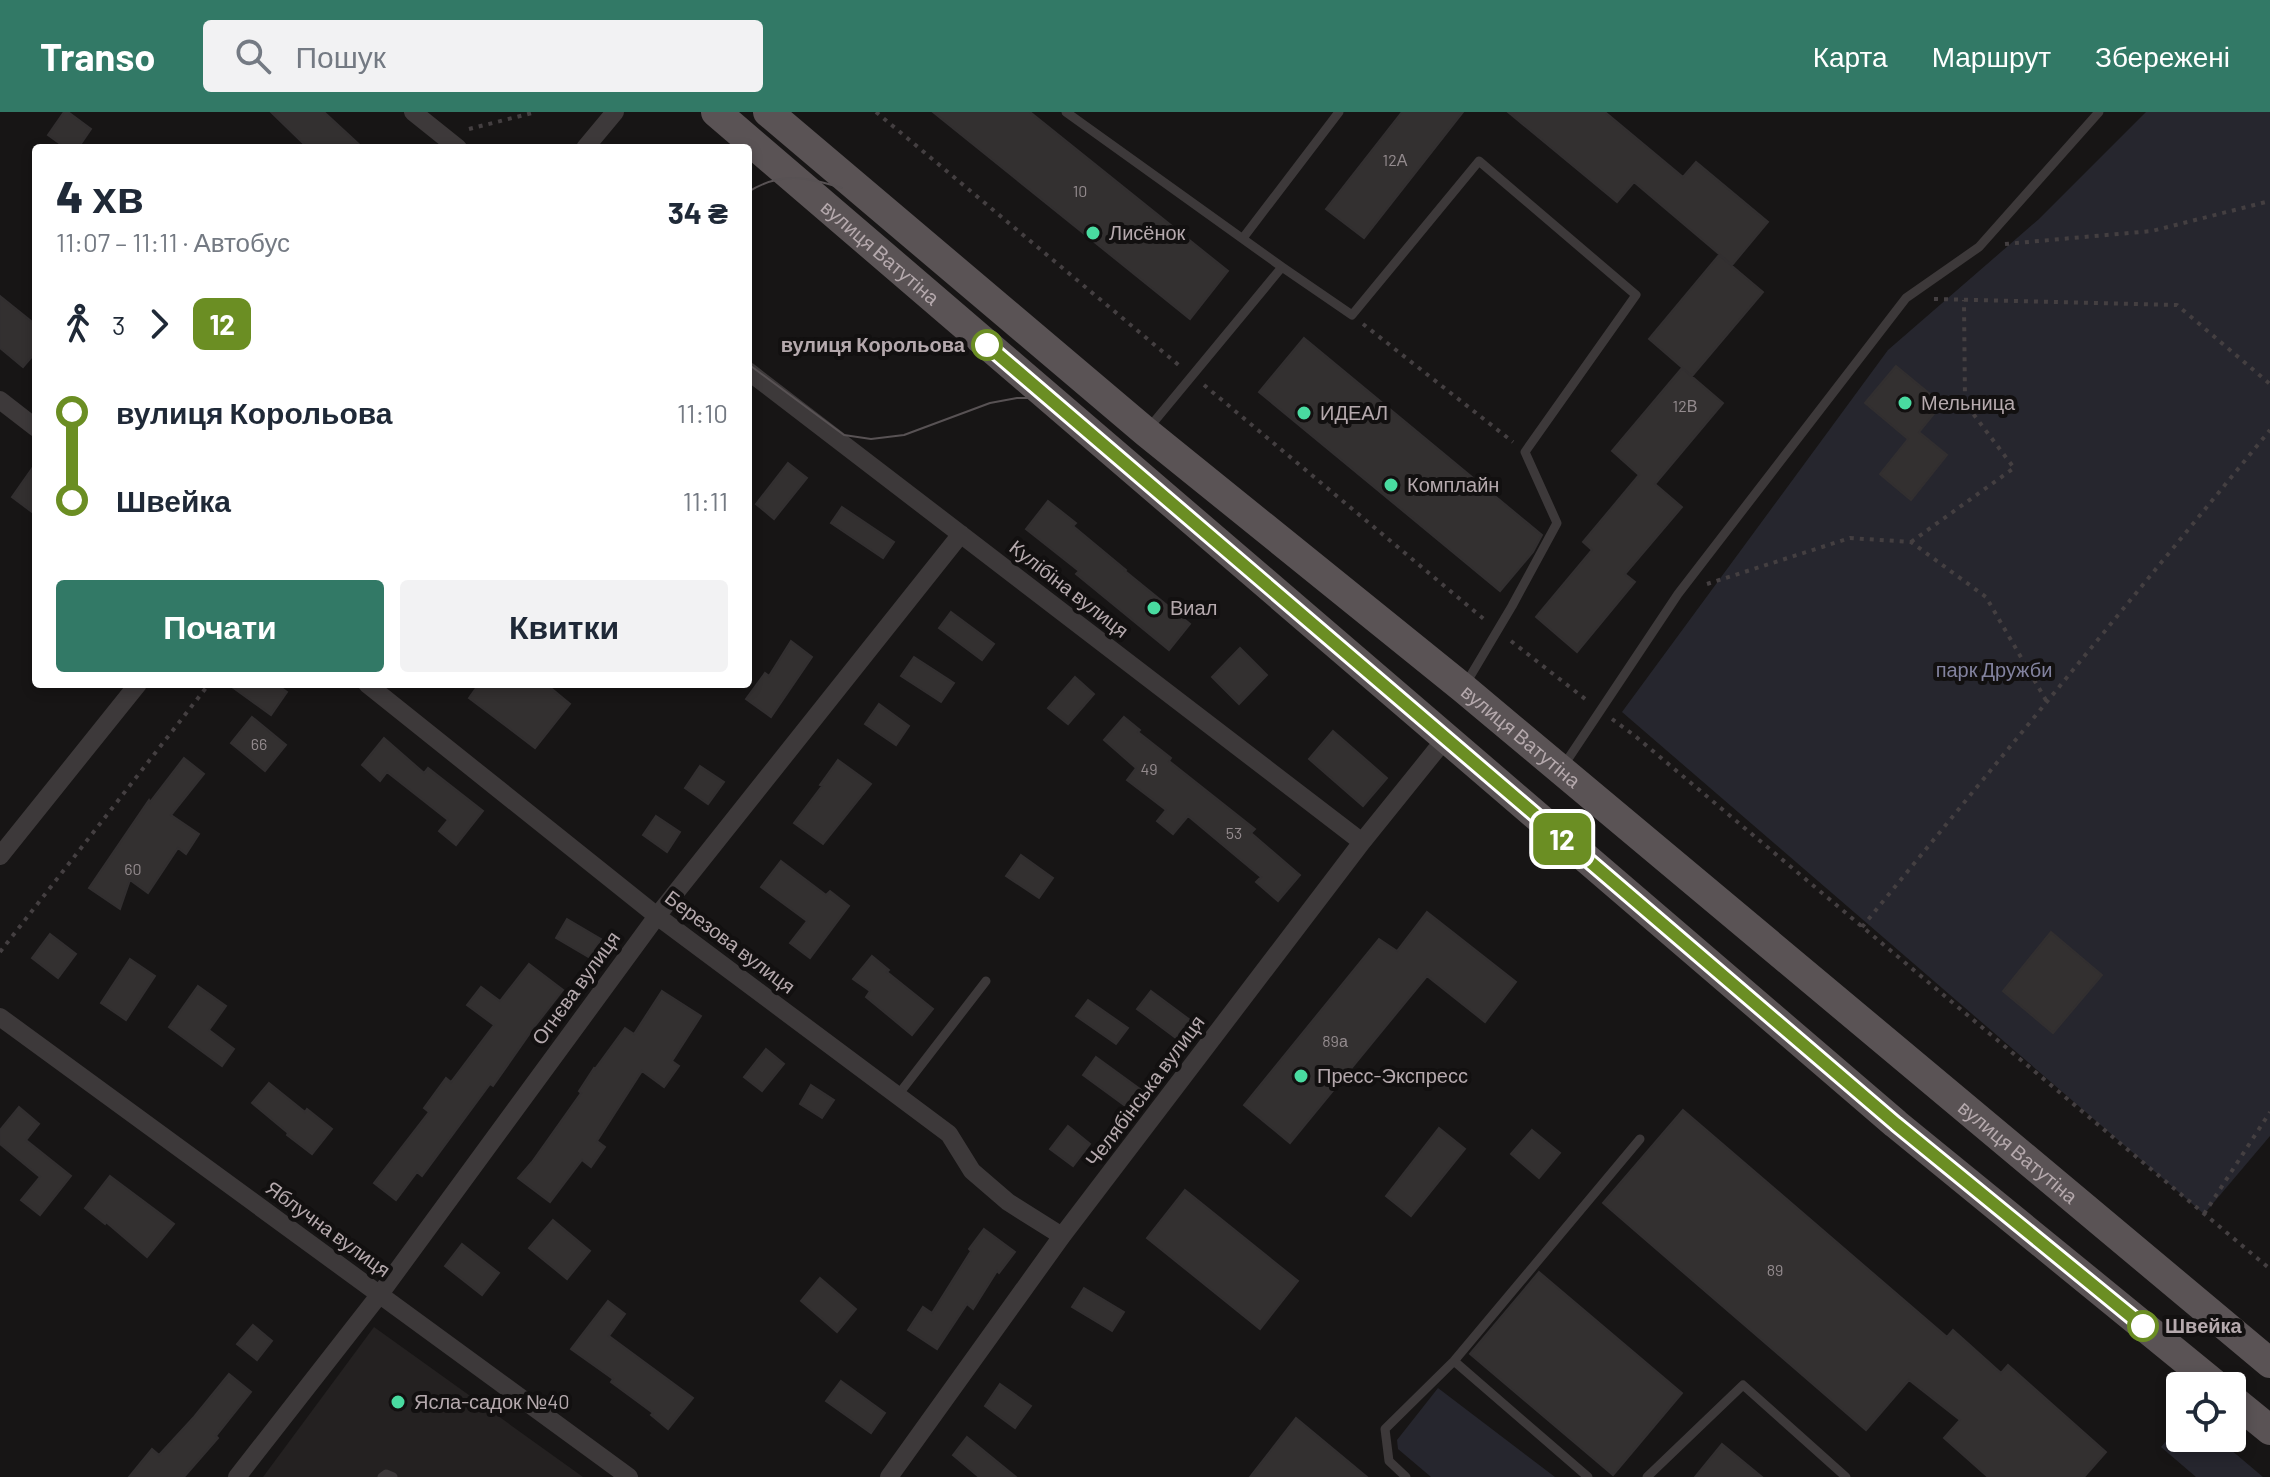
<!DOCTYPE html>
<html lang="uk">
<head>
<meta charset="utf-8">
<style>
  :root { --surface:#fff; --page:#f2f2f3; --text:#1f2937; --muted:#747a83; --accent:#327966 }
  body { margin:0; font-family:Barlow,sans-serif; background:var(--page); color:var(--text); height:100vh; display:flex; flex-direction:column; font-size:30px; white-space:nowrap }
  * { box-sizing:border-box; margin:0 }
  p { font-size:26px; color:var(--muted) }
  .icon { flex:none; width:44px; height:44px; fill:none; stroke:currentColor; stroke-width:2; stroke-linecap:round; stroke-linejoin:round }
  .map { position:relative; flex:1; overflow:hidden }
  .details { position:absolute; left:32px; top:32px; width:720px; height:544px; display:flex; flex-direction:column; background:var(--surface); border-radius:8px; box-shadow:0 4px 12px #0003 }
  .details>* { flex:none }
  .badge { padding:0 16px; border-radius:12px; font-size:28px; line-height:52px }
  .fabs { position:absolute; left:2166px; top:1260px; display:grid; gap:16px }
  .fabs a { display:grid; place-items:center; width:80px; height:80px; border-radius:8px; background:var(--surface); box-shadow:0 4px 12px #0003; font-size:40px }
  .map>.badge { position:absolute; translate:-50% -50%; box-shadow:0 0 0 4px #fff }
  .legs { display:flex; align-items:center; gap:12px; height:88px; padding:0 24px; font-size:26px }
  .legs p { margin-inline-start:auto }
  .headline { display:flex; align-items:center; justify-content:space-between; height:136px; padding:0 24px }
  h1 { font-size:44px; font-weight:800; line-height:60px }
  .cta { display:flex; gap:16px; margin-top:auto; padding:16px 24px }
  .cta a { flex:1; height:92px; border-radius:8px; background:var(--accent); color:#fff; font-size:32px; font-weight:800; line-height:92px; text-align:center }
  .cta a+a { background:var(--page); color:var(--text) }
  ul { padding:0 24px; list-style:none }
  li { display:flex; align-items:center; gap:28px; height:88px; font-size:30px }
  li i { display:grid; place-items:center; width:12px; height:100%; margin:0 10px; background:currentColor }
  li i::after { content:''; width:20px; height:20px; margin:-10px; border:6px solid; border-radius:50%; background:var(--surface) }
  li p { margin-inline-start:auto }
  li:first-child i { background:linear-gradient(#0000 50%,currentColor 0) }
  li:last-child i { background:linear-gradient(currentColor 50%,#0000 0) }
  header { display:flex; align-items:center; gap:48px; box-sizing:border-box; height:112px; padding:0 40px; background:var(--accent); color:#fff }
  header strong { font-size:38px }
  nav { display:flex; gap:44px; margin-inline-start:auto; font-size:28px }
  .search { width:560px; height:72px; background:var(--page); display:flex; align-items:center; gap:20px; box-sizing:border-box; padding:0 28px; border-radius:8px; color:var(--muted); font-size:30px }
  .map>svg:first-child { display:block }
  .built { fill:#242121 }
  .green { fill:#26262e }
  .building { fill:#333030; stroke:#322f30; stroke-width:2 }
  .lines { fill:none; stroke-linecap:round; stroke-linejoin:round }
  .path { stroke:#443f41; stroke-width:4; stroke-dasharray:4 6; stroke-linecap:butt }
  .lane { stroke:#3d393a; stroke-width:9 }
  .street { stroke:#3d393a; stroke-width:18 }
  .primary { stroke:#5a5355; stroke-width:30 }
  .tram { stroke:#585254; stroke-width:2 }
  .line-1-casing { stroke:#fff; stroke-width:18 }
  .line-1 { stroke:#6b8e23; stroke-width:12 }
  .poi-dot { fill:#49dba0; stroke:#121010; stroke-width:3 }
  .stop-1-dot { fill:#fff; stroke:#6b8e23; stroke-width:4 }
  .labels { text-anchor:middle; stroke-width:8; stroke-linejoin:round; paint-order:stroke }
  .number-label { font-size:16px; fill:#948b8e }
  .poi-label { font-size:20px; fill:#b5a9ad; stroke:#121010; text-anchor:start }
  .street-label { font-size:20px; fill:#b5a9ad; stroke:#121010 }
  .stop-label { font-size:20px; font-weight:bold; fill:#b5a9ad; stroke:#121010; text-anchor:end }
  .park-label { font-size:20px; fill:#82829e; stroke:#121010 }
</style>
</head>
<body>
<header>
<strong>Transo</strong>
<div class="search"><svg class="icon" aria-label="search" viewBox="0 0 24 24"><circle cx="10" cy="10" r="6"/><path d="M15 15l6 6"/></svg>Пошук</div>
<nav><a>Карта</a><a>Маршрут</a><a>Збережені</a></nav>
</header>
<div class="map">
<svg width="2270" height="1365" viewBox="0 0 2270 1365">
  <rect width="100%" height="100%" fill="#171515"/>
  <path class="built" d="M374,1215L583,1365H263Z"/>
  <path class="green" d="M2146,0H2270V1024L2204,1102L1622,600L1888,238L2039,107Z
    M1438,1276L1555,1365H1431L1398,1337L1397,1328Z
    M2180,1313V1326H2217L2263,1365H2196L2161,1335Z"/>
  <path class="building" d="M64,0H68L91,17L78,36H66L48,23Z
    M271,0H324L363,36H308Z
    M933,0H1030L1228,159L1190,207Z
    M1402,0H1463L1364,126L1326,97Z
    M1508,0H1605L1683,65L1696,50L1768,110L1732,153L1634,70L1617,90Z
    M1719,143L1763,180L1692,264L1649,227Z
    M0,184L36,213V240L23,255L0,236Z
    M1304,226L1542,423L1533,440L1500,479L1259,280Z
    M1896,254L1942,292L1919,320L1947,343L1911,388L1880,362L1908,327L1865,291Z
    M1682,256L1723,291L1655,372L1682,395L1625,462L1635,470L1577,540L1536,505L1592,438L1583,430L1639,363L1612,339Z
    M36,351V403L12,385Z
    M788,351L807,366L774,407L756,392Z
    M1048,389L1076,411L1073,414L1126,458L1125,459L1190,512L1169,538L1076,462L1079,459L1026,417Z
    M842,395L894,430L883,446L831,411Z
    M951,500L994,532L982,548L939,516Z
    M791,529L812,545L771,605L746,587L765,561L769,564Z
    M1240,536L1267,563L1239,592L1212,565Z
    M914,545L954,571L941,590L901,564Z
    M1075,565L1094,582L1068,612L1048,596Z
    M228,572H276L287,580L271,603Z
    M479,572H546L570,592L535,636L469,586Z
    M879,592L909,614L896,633L865,612Z
    M252,605L286,633L265,659L231,631Z
    M1124,605L1140,618L1138,620L1171,646L1169,649L1255,717L1251,721L1300,763L1278,789L1256,770L1261,765L1188,704L1173,722L1157,709L1166,698L1127,668L1136,656L1104,628Z
    M1333,619L1387,666L1363,694L1309,647Z
    M384,626L424,661L428,656L483,699L456,733L439,719L448,708L387,660L380,669L362,653Z
    M184,646L204,662L171,703L199,722L186,742L178,736L148,781L130,768L120,797L89,776L149,688L150,690Z
    M838,648L871,672L823,732L794,711L822,674L820,673Z
    M700,654L724,670L708,692L685,676Z
    M656,704L680,720L667,740L643,723Z
    M1021,743L1053,766L1039,786L1006,764Z
    M781,749L826,783L830,779L849,794L810,846L790,831L807,809L761,775Z
    M1427,800L1516,870L1485,910L1427,864L1290,1031L1244,993L1379,827L1397,839Z
    M567,807L601,827L590,846L556,826Z
    M2051,820L2102,863L2053,921L2003,879Z
    M50,822L76,842L58,866L32,846Z
    M872,844L889,858L887,860L933,897L912,923L866,885L870,879L853,867Z
    M130,847L155,864L126,908L101,891Z
    M529,852L563,878L535,914L493,974L490,972L422,1064L417,1060L396,1088L374,1071L429,1000L424,996L446,966L451,970L494,913L467,893L481,875L500,889Z
    M198,874L226,894L209,918L234,937L222,954L169,915Z
    M662,879L701,904L672,949L679,954L664,975L642,959L597,1029L605,1035L591,1055L582,1048L550,1090L518,1066L532,1050L581,981L579,979L594,956L595,957L625,916L634,922Z
    M1151,879L1190,908L1176,926L1137,897Z
    M1088,888L1128,916L1116,932L1076,904Z
    M766,937L784,952L762,979L744,965Z
    M1096,945L1144,980L1131,998L1083,963Z
    M269,971L305,1000L307,997L332,1017L312,1042L287,1023L288,1021L252,991Z
    M811,973L834,988L822,1006L800,992Z
    M19,995L39,1012L26,1028L71,1064L40,1103L21,1088L40,1065L0,1032V1018Z
    M1683,998L1947,1225L1953,1218L2001,1261L2008,1253L2106,1340L2084,1365H1988L1944,1326L1960,1308L1909,1268L1866,1318L1603,1091Z
    M1068,1014L1090,1032L1073,1054L1050,1037Z
    M1439,1016L1465,1037L1411,1104L1386,1084Z
    M1532,1018L1560,1041L1539,1066L1511,1042Z
    M110,1064L174,1112L147,1145L106,1110L105,1112L85,1096Z
    M1185,1078L1298,1169L1260,1217L1147,1126Z
    M553,1108L590,1139L567,1167L529,1136Z
    M984,1117L1015,1140L999,1161L997,1159L973,1197L967,1192L937,1237L908,1218L923,1195L932,1201L971,1139L969,1137Z
    M462,1132L499,1161L482,1183L445,1154Z
    M1539,1160L1682,1281L1613,1363L1470,1242Z
    M820,1166L856,1197L837,1220L801,1189Z
    M1084,1176L1124,1200L1112,1219L1072,1195Z
    M608,1189L625,1202L609,1224L693,1286L668,1317L651,1303L653,1301L611,1270L613,1267L571,1237Z
    M253,1213L272,1229L257,1248L237,1232Z
    M229,1262L251,1280L216,1324L218,1326L184,1365H129L152,1337L159,1343L194,1305Z
    M841,1269L885,1301L871,1321L826,1289Z
    M1000,1272L1031,1294L1015,1316L985,1294Z
    M1296,1306L1367,1365H1250Z
    M967,1325L1016,1365H979L953,1343Z
    M1722,1332L1762,1365H1695Z"/>
  <g class="lines">
    <path class="path" d="M876,0L1181,255
      M469,17L536,0
      M2005,132L2152,119L2270,89
      M1934,187L2177,193L2270,272
      M1363,212L1513,330
      M1204,273L1485,508
      M1911,430L2014,356L1965,291L1964,188
      M1707,472L1850,426L1911,430L1986,485L2047,590
      M1511,529L1589,590
      M1612,607L1635,624L2270,1157
      M1862,815L2270,318
      M0,840L209,572
      M2204,1102L2270,1000"/>
    <path class="lane" d="M1066,0L1282,155
      M1243,126L1339,0
      M1148,317L1282,155L1352,203L1479,49L1636,183L1525,340L1557,411L1512,494L1465,573
      M1562,656L1678,482L1906,186L1979,135L2099,0
      M898,983L986,869
      M1454,1249L1588,1365
      M382,1365L386,1362L393,1365
      M1406,1365L1389,1349L1385,1317L1454,1249L1640,1027
      M1647,1365L1743,1273L1846,1365"/>
    <path class="street" d="M413,0L458,36
      M585,36L615,0
      M748,259L1362,730
      M0,288L36,316
      M367,572L657,804L949,1022L972,1059L1008,1090L1062,1124
      M0,744L138,572
      M0,905L629,1365
      M237,1365L380,1182L657,804L961,422
      M889,1365L1062,1124L1362,730L1445,627"/>
    <g class="primary">
      <path id="s1" d="M716,0L1896,1012L2217,1274"/>
      <path id="s2" d="M768,0L1146,320L1463,576L2270,1251"/>
      <path d="M2232,1287L2270,1318"/>
    </g>
    <path class="tram" d="M748,80C781,59 807,65 842,76
      M748,252L844,323L871,327L904,323L990,291L1017,286H1049L1075,291"/>
  </g>
  <g class="lines">
    <g class="line-1-casing">
      <path id="line-1" d="M987,233L1896,1012L2143,1214"/>
    </g>
    <use href="#line-1" class="line-1"/>
  </g>
  <g class="poi-dot">
    <circle cx="1093" cy="121" r="8"/>
    <circle cx="1905" cy="291" r="8"/>
    <circle cx="1304" cy="301" r="8"/>
    <circle cx="1391" cy="373" r="8"/>
    <circle cx="1154" cy="496" r="8"/>
    <circle cx="1301" cy="964" r="8"/>
    <circle cx="398" cy="1290" r="8"/>
  </g>
  <g class="stop-1-dot">
    <circle cx="987" cy="233" r="14"/>
    <circle cx="2143" cy="1214" r="14"/>
  </g>
  <g class="labels">
    <g class="number-label">
      <text x="1395" y="54">12А</text>
      <text x="1080" y="85">10</text>
      <text x="1685" y="300">12В</text>
      <text x="259" y="638">66</text>
      <text x="1149" y="663">49</text>
      <text x="1234" y="727">53</text>
      <text x="133" y="763">60</text>
      <text x="1335" y="935">89а</text>
      <text x="1775" y="1164">89</text>
    </g>
    <g class="poi-label">
      <text x="1109" y="128">Лисёнок</text>
      <text x="1921" y="298">Мельница</text>
      <text x="1320" y="308">ИДЕАЛ</text>
      <text x="1407" y="380">Комплайн</text>
      <text x="1170" y="503">Виал</text>
      <text x="1317" y="971">Пресс-Экспресс</text>
      <text x="414" y="1297">Ясла-садок №40</text>
    </g>
    <g class="street-label">
      <text dy="7" stroke="none"><textPath href="#s1" startOffset="216">вулиця Ватутіна</textPath></text>
      <text transform="translate(1069 477) rotate(38)" y="7">Кулібіна вулиця</text>
      <text dy="7" stroke="none"><textPath href="#s2" startOffset="978">вулиця Ватутіна</textPath></text>
      <text transform="translate(730 830) rotate(37)" y="7">Березова вулиця</text>
      <text transform="translate(576 876) rotate(-54)" y="7">Огнєва вулиця</text>
      <text transform="translate(1145 979) rotate(-53)" y="7">Челябінська вулиця</text>
      <text dy="7" stroke="none"><textPath href="#s2" startOffset="1626">вулиця Ватутіна</textPath></text>
      <text transform="translate(328 1117) rotate(36)" y="7">Яблучна вулиця</text>
    </g>
    <g class="stop-label">
      <text x="965" y="240">вулиця Корольова</text>
      <text x="2165" y="1221" text-anchor="start">Швейка</text>
    </g>
    <g class="park-label">
      <text x="1994" y="565">парк Дружби</text>
    </g>
  </g>
</svg>
<div class="fabs">
<a><svg class="icon" aria-label="locate" viewBox="0 0 24 24"><circle cx="12" cy="12" r="6"/><path d="M12 2v4M12 18v4M2 12h4M18 12h4"/></svg></a>
</div>
<b class="badge" style="left:1562px;top:727px;background:#6b8e23;color:#fff">12</b>
<section class="details">
<div class="headline"><div><h1>4 хв</h1><p>11:07 – 11:11 · Автобус</p></div><b>34 ₴</b></div>
<div class="legs"><svg class="icon" aria-label="walk" viewBox="0 0 24 24"><circle cx="13" cy="4" r="2"/><path d="M13 8l-2 6 4 7M11 14l-3 7M7 12l3-4h3l4 4"/></svg>3<svg class="icon" aria-label="forward" viewBox="0 0 24 24"><path d="M9 5l7 7-7 7"/></svg><b class="badge" style="background:#6b8e23;color:#fff">12</b></div>
<ul>
<li><i style="color:#6b8e23"></i><b>вулиця Корольова</b><p>11:10</p></li>
<li><i style="color:#6b8e23"></i><b>Швейка</b><p>11:11</p></li>
</ul>
<div class="cta"><a>Почати</a><a>Квитки</a></div>
</section>
</div>
</body>
</html>
